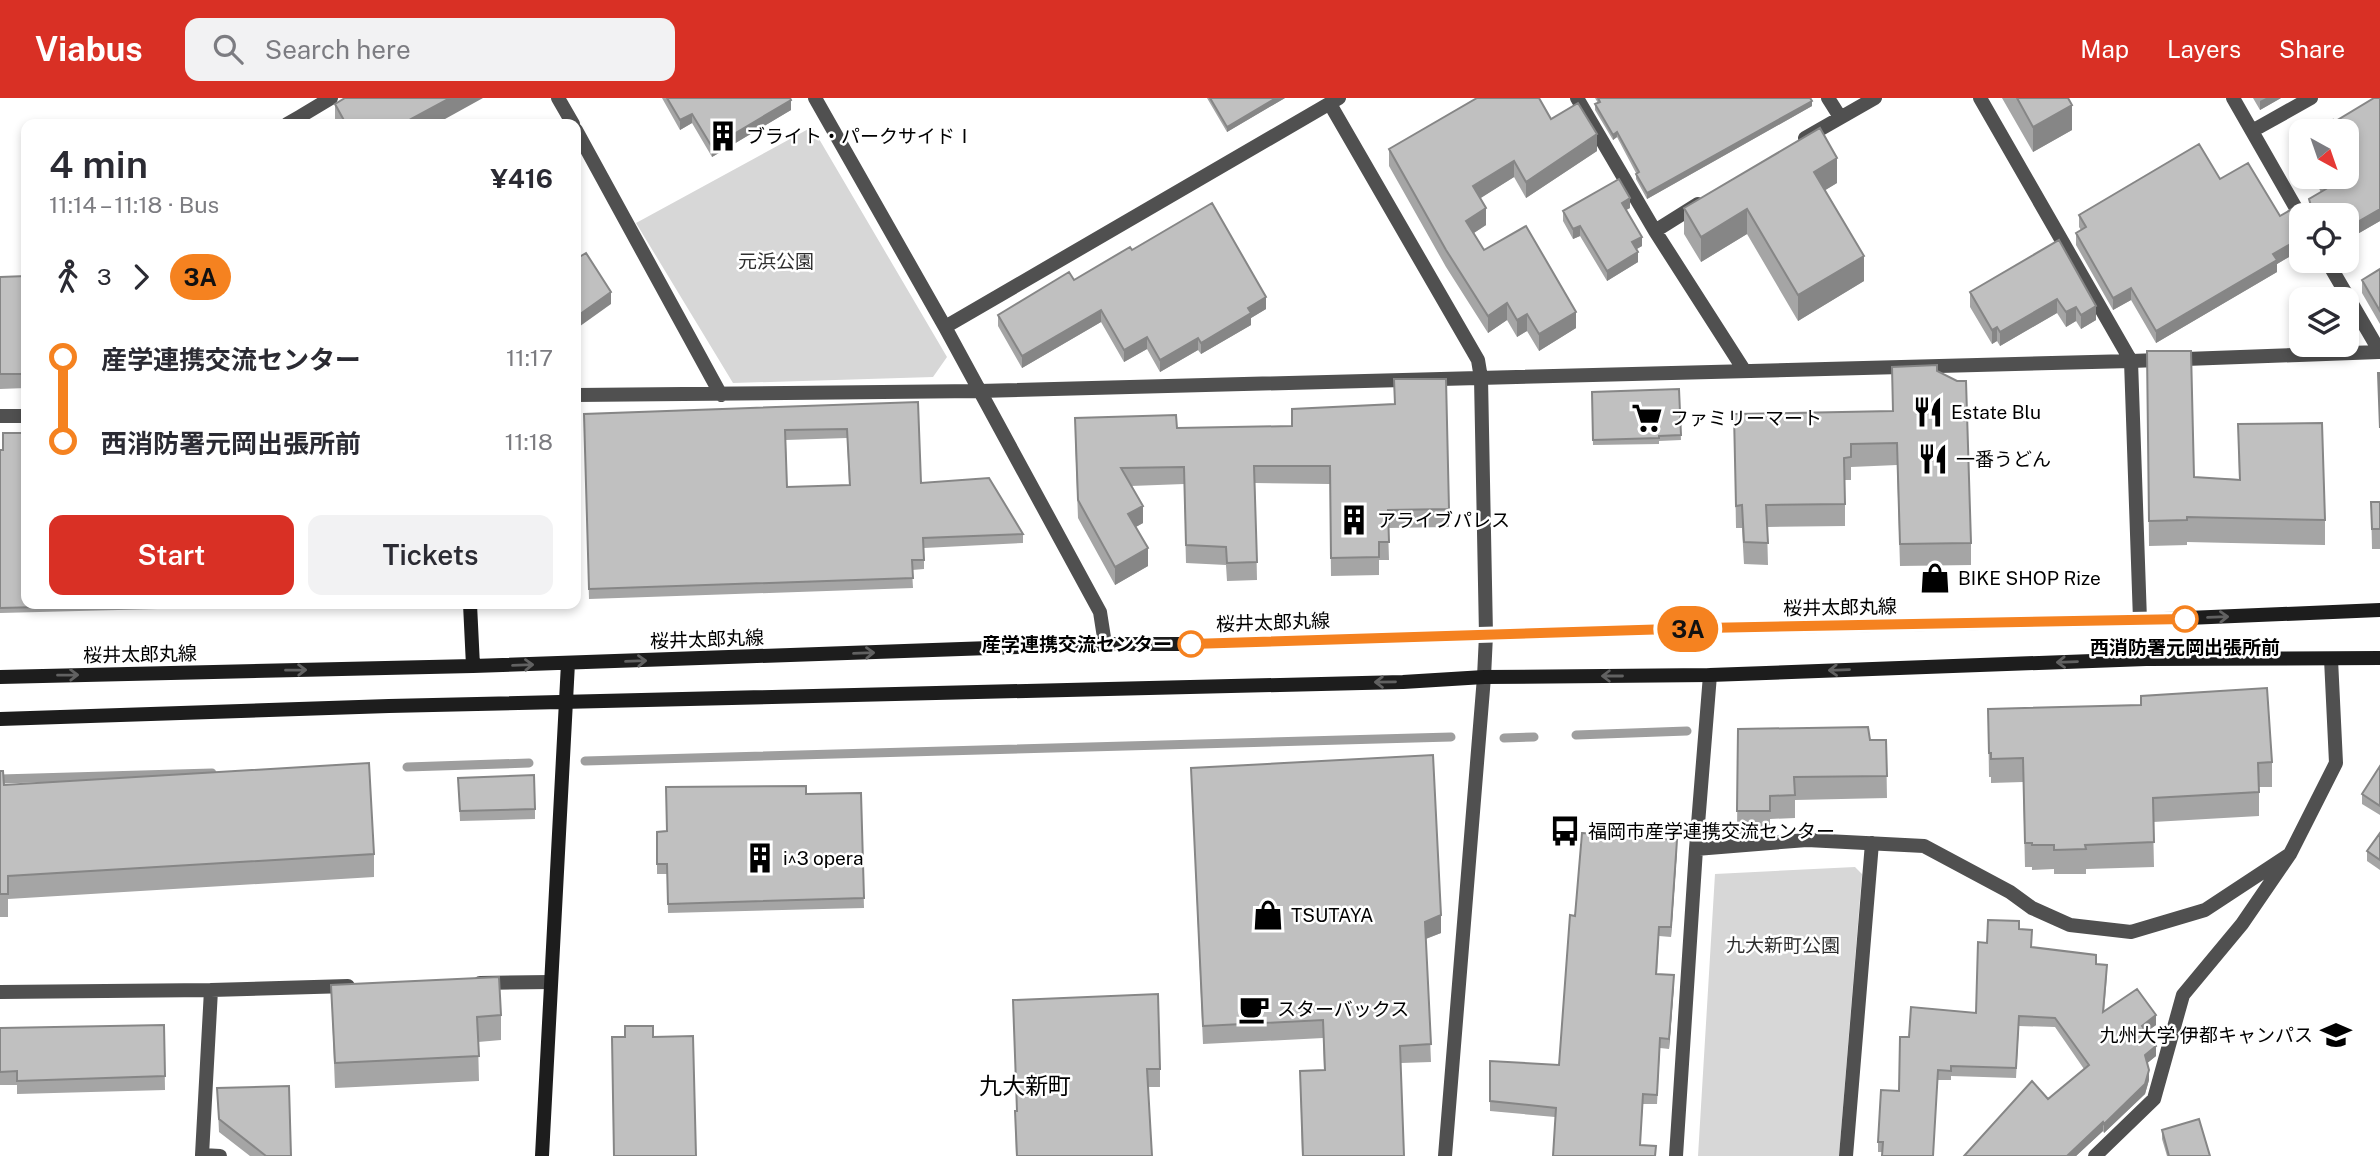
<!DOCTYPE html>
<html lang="en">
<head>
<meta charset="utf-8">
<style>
  :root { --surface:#fff; --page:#f2f2f3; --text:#2b2b33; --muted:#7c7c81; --accent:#d93025 }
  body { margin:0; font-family:"Public Sans","Noto Sans JP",sans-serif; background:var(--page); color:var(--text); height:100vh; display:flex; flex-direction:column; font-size:26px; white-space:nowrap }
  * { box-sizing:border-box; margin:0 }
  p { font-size:23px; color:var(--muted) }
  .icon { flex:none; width:38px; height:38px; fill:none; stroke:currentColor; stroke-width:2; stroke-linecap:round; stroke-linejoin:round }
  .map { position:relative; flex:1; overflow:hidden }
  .side { position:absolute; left:21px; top:21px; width:560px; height:490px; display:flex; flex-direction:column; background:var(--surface); border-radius:14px; box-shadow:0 4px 10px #0003 }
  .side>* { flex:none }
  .badge { padding:0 14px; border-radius:23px; font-size:24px; line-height:46px }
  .needle { width:46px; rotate:140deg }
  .buttons { position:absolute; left:2289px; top:21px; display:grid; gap:14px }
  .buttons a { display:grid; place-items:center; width:70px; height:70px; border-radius:14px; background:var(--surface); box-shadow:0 4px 10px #0003; font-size:35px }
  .map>.badge { position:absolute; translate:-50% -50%; box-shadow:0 0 0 4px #fff }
  .legs { display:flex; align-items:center; gap:10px; height:77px; padding:0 28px; font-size:23px }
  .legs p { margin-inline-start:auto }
  .head { display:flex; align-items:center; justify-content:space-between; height:119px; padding:0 28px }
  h1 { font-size:38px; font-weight:600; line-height:52px }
  .button { display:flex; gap:14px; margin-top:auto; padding:14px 28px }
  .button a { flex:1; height:80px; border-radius:14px; background:var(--accent); color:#fff; font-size:28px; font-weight:600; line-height:80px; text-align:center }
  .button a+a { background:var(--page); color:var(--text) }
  ul { padding:0 28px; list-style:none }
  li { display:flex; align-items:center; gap:24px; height:84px; font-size:26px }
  li i { display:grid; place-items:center; width:10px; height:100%; margin:0 9px; background:currentColor }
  li i::after { content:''; width:18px; height:18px; margin:-9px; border:5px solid; border-radius:50%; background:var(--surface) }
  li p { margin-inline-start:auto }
  li:first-child i { background:linear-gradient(#0000 50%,currentColor 0) }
  li:last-child i { background:linear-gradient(currentColor 50%,#0000 0) }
  header { display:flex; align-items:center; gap:42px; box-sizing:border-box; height:98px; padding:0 35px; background:var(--accent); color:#fff }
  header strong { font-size:33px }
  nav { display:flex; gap:38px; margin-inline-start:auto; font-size:24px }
  .search { width:490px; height:63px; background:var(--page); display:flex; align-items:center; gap:18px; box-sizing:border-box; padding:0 24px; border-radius:14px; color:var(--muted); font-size:26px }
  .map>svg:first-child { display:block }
  .green { fill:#d7d7d7 }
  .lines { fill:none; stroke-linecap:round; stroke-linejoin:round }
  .stream { stroke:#9e9e9e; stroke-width:9 }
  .street { stroke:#505050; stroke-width:14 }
  .secondary { stroke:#1d1d1d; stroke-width:14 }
  .wall { fill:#a5a5a5; fill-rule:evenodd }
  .shaded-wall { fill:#868686 }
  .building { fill:#c0c0c0; stroke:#868686; stroke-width:2; fill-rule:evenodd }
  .oneway { stroke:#616161 }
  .line-1-casing { stroke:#fff; stroke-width:16 }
  .line-1 { stroke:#f58220; stroke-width:10 }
  .stop-1-dot { fill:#fff; stroke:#f58220; stroke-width:3.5 }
  .labels { text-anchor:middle; stroke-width:5; stroke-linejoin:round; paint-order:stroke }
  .poi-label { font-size:19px; fill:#000; stroke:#fff; text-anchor:start }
  .park-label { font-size:19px; fill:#2e2e2e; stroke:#fff }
  .street-label { font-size:19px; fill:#000; stroke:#fff }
  .stop-label { font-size:19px; font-weight:bold; fill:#000; stroke:#fff; text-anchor:end }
  .quarter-label { font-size:23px; fill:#000; stroke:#fff }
</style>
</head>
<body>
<header>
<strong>Viabus</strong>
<div class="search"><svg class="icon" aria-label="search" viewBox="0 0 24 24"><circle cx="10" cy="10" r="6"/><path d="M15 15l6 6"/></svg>Search here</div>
<nav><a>Map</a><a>Layers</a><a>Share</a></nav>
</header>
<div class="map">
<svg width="2380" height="1058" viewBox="0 0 2380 1058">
  <rect width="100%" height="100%" fill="#fff"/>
  <path class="green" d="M812,29L947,259L933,279L733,285L636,125Z
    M1855,769L1862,776L1839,1058H1698L1715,776Z"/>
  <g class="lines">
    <path class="stream" d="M1576,637L1687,633
      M1504,640L1534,639
      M585,663L1451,639
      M407,669L529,665
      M0,681L212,675"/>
    <path class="street" d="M558,0L573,26
      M815,0L945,229L1100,514L1105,546
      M1577,0L1655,133L1744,272
      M1828,0L1840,19
      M2233,0L2301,119
      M1330,6L1478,262L1481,280L1486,537L1484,579L1445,1058
      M287,26L301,18
      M305,26L301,18L331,0
      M576,32L721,297
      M2252,33L2311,0
      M1805,40L1875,0
      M1655,133L1698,106
      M2327,163L2380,254
      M945,229L1339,0
      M576,297L979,293L2131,263L1980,0
      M0,318H26
      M2140,522L2131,263L2379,254
      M1710,577L1696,751L1807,742L1924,748L2010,794L2032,810L2070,827L2131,834L2205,812L2290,756
      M480,885L551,884
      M0,894L211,892
      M220,1058L202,1057L211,892L348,888
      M1676,1058L1696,751
      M1846,1058L1872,745
      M2095,1058L2154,1001L2183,897L2242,826L2290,756L2336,665L2331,561"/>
    <path class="secondary" d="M470,506L473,568
      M0,579L473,568L1105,546H1187L1704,530L2140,522L2380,512
      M0,621L389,608L1403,584L1484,579L1710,577L2146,561L2380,560
      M542,1058L568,565"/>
  </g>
  <path class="wall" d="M662,0H790L791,12L712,59L692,25L680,32Z
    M1207,0H1285L1227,34Z
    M1595,0H1812L1811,1L1812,8L1647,101L1636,81V75L1617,39L1613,42L1595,12V6L1598,5Z
    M2002,0H2068L2072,32L2033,54Z
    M2253,0H2281L2260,12Z
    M2380,0V123L2347,142V117H2301V152L2277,166V174L2156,245L2131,202L2113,212L2076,147V135L2081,132L2079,129V117L2220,81L2280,118L2297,116H2305L2309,110V101L2321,94L2312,79H2347L2334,24Z
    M335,6L436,26H336L335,24Z
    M1551,21L1597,53L1526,100L1514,79L1480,100L1486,127L1474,135L1484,152L1576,230L1539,253L1527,233L1517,239L1507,222L1488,235L1446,169L1389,68V51Z
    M2301,40V61L2297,54V42Z
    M1837,85L1825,92L1864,183L1798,223L1747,136L1701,164L1684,136V110Z
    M1630,110L1626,112L1642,148L1636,151L1638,164L1607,183L1580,138L1573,141L1563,123V113Z
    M2059,142L2096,222L2081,231L2076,223L2066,229L2057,215L2000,248L1997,243L1992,246L1970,209V194Z
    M1132,152L1266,211L1251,220V227L1201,256L1198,252L1160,274L1147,251L1124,264L1101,224L1022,270L998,228V217L1074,182Z
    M2380,171V226L2362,195V182Z
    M26,178V290L0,291V179Z
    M2147,253L2194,379L2239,381L2238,326L2325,422V447L2187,444V447L2149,448Z
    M1937,273L1971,445V467L1900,468L1897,367L1851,369V382H1845V428L1767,429L1768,467L1744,466L1742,430H1736L1734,316L1893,313Z
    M1394,281L1449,411V429L1388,430L1389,462H1379V477L1331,478L1330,386L1255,385L1257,482L1227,483L1226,467L1186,465L1184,386L1131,388L1143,425L1136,429L1148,468L1115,487L1078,420L1075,338L1177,330L1292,328V311L1394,306Z
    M1679,291L1681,342L1659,343V346L1593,347L1592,294Z
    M918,304L921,385L1023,436V445L924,450V471L912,472L913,490L589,501L584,316ZM847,340L849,387L787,389L786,342Z
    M0,352L26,506H311V507L0,515Z
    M2371,404H2380V451H2372Z
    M2141,598L2272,664V689H2259V718L2153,724L2154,769L2086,771V776H2054V771L2032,772V769H2025L2023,684L1991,685V679H1989L1988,611L2141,607Z
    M1738,631L1870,642H1886L1887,700L1795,702V720L1770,721V735L1737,736Z
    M2380,668V717L2362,706V696Z
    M1191,670L1441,835L1426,841L1431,964L1401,965L1302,1058L1300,973L1324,972L1323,940L1203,946Z
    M0,673L4,687L374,756V779L8,801V819H0Z
    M458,680L535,711V721L460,723Z
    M861,695L864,810L668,815L667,776H657V743L667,733L806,696Z
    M2380,735V772L2367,763V753Z
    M1677,752L1671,839L1659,838L1657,876L1674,887L1669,951L1660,950L1657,1006H1643L1640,1047L1656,1058L1555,1019L1490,1013V1003L1559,967L1575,818Z
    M2019,831L2032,850L2096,866L2107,877L2104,913L2156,927L2146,934L2156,958L2147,965L2149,982L2145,996L2104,1035L2103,1033L2076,1058L2048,1001L2084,971L2055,929L2019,928L2016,980L1951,978V982H1938L1882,1054H1878V1044L1899,993L1909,939L1976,915L1987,845Z
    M331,887L501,917V942L478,944L479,983L335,990Z
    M1013,902L1160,971V989H1148L1152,1058H1016L1015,1013H1017Z
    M164,927L165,992L17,996V987H0V930Z
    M217,990L291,1058H250L219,1034Z
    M2162,1032L2210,1058H2167L2162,1041Z"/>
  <path class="shaded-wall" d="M450,0H483L436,26H402Z
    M1276,0H1285L1227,34V29Z
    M2266,0H2281L2260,12V3Z
    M791,2V12L712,59V49Z
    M1812,3V8L1647,101V95Z
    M2072,7V32L2033,54V29Z
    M692,16V25L680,32V22Z
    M1617,34V39L1613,42V37Z
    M1597,36V53L1526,100V84Z
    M1837,60V85L1814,99V74Z
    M1514,63V79L1473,105V88Z
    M1630,100V110L1622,114V105Z
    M1486,110V127L1466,140V123Z
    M1747,111V136L1701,164V139Z
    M2380,111V123L2347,142V130Z
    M1580,128V138L1573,141V131Z
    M1642,139V148L1632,154V144Z
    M2301,140V152L2277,166V174L2156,245V233L2273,156Z
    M1638,154V164L1607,183V173Z
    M1864,158V183L1798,223V197Z
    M2131,190V202L2113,212V200Z
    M611,194V206L576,231V219Z
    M1266,199V211L1251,220V227L1201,256V245L1248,210Z
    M2057,201V215L2000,248V234Z
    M1507,205V222L1488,235V218Z
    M2096,208V222L2081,231V217Z
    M2076,209V223L2066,229V214Z
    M1101,212V224L1022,270V258Z
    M1576,214V230L1539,253V236Z
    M1527,216V233L1517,239V222Z
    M1997,229V243L1992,246V232Z
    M1147,239V251L1124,264V252Z
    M1198,240V252L1160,274V262Z
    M1143,408V425L1128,433V416Z
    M1148,450V468L1115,487V469Z
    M1677,742V752L1671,839V829Z
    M1441,817V835L1425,841V824Z
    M1674,877V887L1669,951V941Z
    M2156,917V927L2142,937V928Z
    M2156,948V958L2145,967V957Z
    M2149,972V982L2145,996L2104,1035V1026Z
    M2103,1024V1033L2076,1058H2067Z"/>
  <path class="building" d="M345,0H450L402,26H346L335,6Z
    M667,0H790L791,2L712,49L692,16L680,22Z
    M1210,0H1276L1227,29Z
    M1477,0H1539L1551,21L1578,5L1597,36L1526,84L1514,63L1473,88L1486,110L1466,123L1484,152L1526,128L1576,214L1539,236L1527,216L1517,222L1507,205L1488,218L1446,152L1389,51Z
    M1598,0H1810L1812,3L1647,95L1636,76L1639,74L1617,34L1613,37L1595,6L1600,4Z
    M2017,0H2068L2072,7L2033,29Z
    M2374,0H2380V111L2347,130V117H2301V140L2273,156L2277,162L2156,233L2131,190L2113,200L2076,135L2086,129L2079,117L2199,46L2220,81L2248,65L2280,118L2292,111L2297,116H2305L2311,108L2309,101L2326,91L2319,79H2347V33H2313L2333,22L2334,24Z
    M1820,30L1837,60L1814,74L1864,158L1798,197L1747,111L1701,139L1684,110Z
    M2301,40V49L2297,42Z
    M1619,81L1630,100L1622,105L1642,139L1632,144L1638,154L1607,173L1580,128L1573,131L1563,113Z
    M1212,105L1266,199L1248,210L1251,215L1201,245L1198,240L1160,262L1147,239L1124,252L1101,212L1022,258L998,217L1069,174L1074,182L1130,149L1132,152Z
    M2059,142L2096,208L2081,217L2076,209L2066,214L2057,201L2000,234L1997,229L1992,232L1970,194Z
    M586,155L611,194L576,219V161Z
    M2380,171V213L2362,182Z
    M26,178V276H0V179Z
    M2147,253H2191L2194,379L2240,382L2238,326L2322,325L2325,422L2187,419V422L2149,423Z
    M1937,267V273L1957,283H1966L1971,445L1900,446L1897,345L1851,346V359L1844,360L1845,406L1766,407L1768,445L1744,444L1742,407L1736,408L1734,316L1893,313L1892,269Z
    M2378,275H2380V330Z
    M1394,281H1446L1449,411L1388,412L1389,444H1379V459L1331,460L1330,368H1254L1257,464L1227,465L1226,449L1186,447L1184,369L1121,370L1143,408L1128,416L1148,450L1115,469L1078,402L1075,320L1176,317L1177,330L1292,328V311L1395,306Z
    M1679,291L1681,337L1659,338V340L1593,342L1592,294Z
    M918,304L921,385L989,380L1023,436L923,440L924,462H912L913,480L589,491L584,316ZM847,331L850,387L787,389L785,332Z
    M3,335H26V506H159L0,510V352H3Z
    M2371,404H2380V431H2372Z
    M2267,590L2272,664L2258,665L2259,694L2153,700L2154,744L2085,747L2086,751L2054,752V747H2032V745H2025L2023,660L1991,661V655H1989L1988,611L2141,607V598Z
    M1868,629L1870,642H1886L1887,678L1794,679L1795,697L1770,698V713H1737L1738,631Z
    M1433,657L1441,817L1425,824L1431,946L1400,948L1404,1058H1303L1300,973L1325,972L1323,922L1203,928L1191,670Z
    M369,665L374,756L8,778V796H0V673H3L4,687Z
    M2380,668V708L2362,696Z
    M534,677L535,711L460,713L458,680Z
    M806,688V696L861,695L864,800L668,806L667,766H657V734L667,733L666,689Z
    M1582,735L1677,742L1671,829H1659L1656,876L1674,877L1669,941L1660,940L1657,997L1643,996L1640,1047L1656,1048L1655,1058H1553L1556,1010L1490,1003V963L1559,967L1570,817L1575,818Z
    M2380,735V762L2367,753Z
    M1988,822L2019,823V831L2032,832L2031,849L2096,857V866L2107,867L2103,914L2137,891L2156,917L2142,928L2156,948L2145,957L2149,972L2145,986L2104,1026L2103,1024L2067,1058H1964L2032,983L2048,1001L2089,967L2055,920L2019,918L2016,970L1951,968V973L1938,972L1933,1058H1882L1883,1044H1878L1881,992L1899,993L1900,939H1909L1911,909L1976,915L1978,844L1987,845Z
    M499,879L501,917L477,919L479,958L335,965L331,887Z
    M1158,896L1160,971H1147L1152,1058H1017L1015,1013H1017L1013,902Z
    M164,927L165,978L17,983V973L0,974V930Z
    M625,928H653V939L693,938L696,1058H614L612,939H625Z
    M289,988L291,1058H266L219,1021L217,990Z
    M2199,1021L2210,1058H2169L2162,1032Z"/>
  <defs><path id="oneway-shaft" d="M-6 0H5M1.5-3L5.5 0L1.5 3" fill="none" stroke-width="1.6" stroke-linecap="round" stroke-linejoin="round" transform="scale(1.75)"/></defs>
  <g class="oneway">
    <use href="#oneway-shaft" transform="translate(2218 519) rotate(-2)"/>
    <use href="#oneway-shaft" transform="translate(864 555) rotate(-2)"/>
    <use href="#oneway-shaft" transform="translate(636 563) rotate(-2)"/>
    <use href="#oneway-shaft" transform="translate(2067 564) rotate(178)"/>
    <use href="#oneway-shaft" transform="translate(523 567) rotate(-2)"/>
    <use href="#oneway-shaft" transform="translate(296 572) rotate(-1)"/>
    <use href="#oneway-shaft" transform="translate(1839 572) rotate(178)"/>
    <use href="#oneway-shaft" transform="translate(68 577) rotate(-1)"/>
    <use href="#oneway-shaft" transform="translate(1612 578) rotate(180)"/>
    <use href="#oneway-shaft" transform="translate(1385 584) rotate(179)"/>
  </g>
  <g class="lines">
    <g class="line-1-casing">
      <path id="line-1" d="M1191,546L1704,530L2185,521"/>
    </g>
    <use href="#line-1" class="line-1"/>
  </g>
  <defs>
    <g id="building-bare" transform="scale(2.415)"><path d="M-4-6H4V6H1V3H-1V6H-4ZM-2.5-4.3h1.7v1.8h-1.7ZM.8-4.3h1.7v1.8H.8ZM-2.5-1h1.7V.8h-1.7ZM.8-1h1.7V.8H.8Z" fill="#000" stroke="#fff" stroke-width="2.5" paint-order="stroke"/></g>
    <g id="restaurant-bare" transform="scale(2.415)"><path d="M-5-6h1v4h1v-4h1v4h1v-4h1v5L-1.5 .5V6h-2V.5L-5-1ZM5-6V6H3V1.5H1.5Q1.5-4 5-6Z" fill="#000" stroke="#fff" stroke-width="2.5" paint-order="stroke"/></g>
    <g id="supermarket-bare" transform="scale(2.415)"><path d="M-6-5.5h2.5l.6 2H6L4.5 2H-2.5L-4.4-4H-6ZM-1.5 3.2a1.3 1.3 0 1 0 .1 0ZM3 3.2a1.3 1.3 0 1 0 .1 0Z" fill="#000" stroke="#fff" stroke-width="2.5" paint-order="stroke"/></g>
    <g id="shop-bare" transform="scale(2.415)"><path d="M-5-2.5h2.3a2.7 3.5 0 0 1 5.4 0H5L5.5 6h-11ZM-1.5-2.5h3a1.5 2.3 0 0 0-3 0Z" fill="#000" stroke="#fff" stroke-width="2.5" paint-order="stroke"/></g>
    <g id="bus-bare" transform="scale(2.415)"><path d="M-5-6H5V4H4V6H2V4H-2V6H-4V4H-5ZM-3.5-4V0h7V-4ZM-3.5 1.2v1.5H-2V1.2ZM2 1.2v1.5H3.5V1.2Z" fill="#000" stroke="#fff" stroke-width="2.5" paint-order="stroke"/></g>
    <g id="cafe-bare" transform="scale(2.415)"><path d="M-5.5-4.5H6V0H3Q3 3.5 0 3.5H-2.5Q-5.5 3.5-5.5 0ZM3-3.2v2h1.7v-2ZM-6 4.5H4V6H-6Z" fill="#000" stroke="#fff" stroke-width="2.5" paint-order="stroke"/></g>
    <g id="university-bare" transform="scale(2.415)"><path d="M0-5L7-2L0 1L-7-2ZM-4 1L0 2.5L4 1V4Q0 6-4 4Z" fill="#000" stroke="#fff" stroke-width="2.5" paint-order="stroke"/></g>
  </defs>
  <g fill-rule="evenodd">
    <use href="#building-bare" x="723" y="38"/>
    <use href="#restaurant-bare" x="1928" y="314"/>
    <use href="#supermarket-bare" x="1647" y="320"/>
    <use href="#restaurant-bare" x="1933" y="361"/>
    <use href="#building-bare" x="1354" y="422"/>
    <use href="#shop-bare" x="1935" y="480"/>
    <use href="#bus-bare" x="1565" y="733"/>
    <use href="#building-bare" x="760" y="760"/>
    <use href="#shop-bare" x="1268" y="817"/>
    <use href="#cafe-bare" x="1254" y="911"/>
    <use href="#university-bare" x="2336" y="937"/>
  </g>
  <g class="stop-1-dot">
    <circle cx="2185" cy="521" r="12"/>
    <circle cx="1191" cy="546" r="12"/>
  </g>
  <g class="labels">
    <g class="poi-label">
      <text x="746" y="45">ブライト・パークサイドⅠ</text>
      <text x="1951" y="321">Estate Blu</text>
      <text x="1670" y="327">ファミリーマート</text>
      <text x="1956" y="368">一番うどん</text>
      <text x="1377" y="429">アライブパレス</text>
      <text x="1958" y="487">BIKE SHOP Rize</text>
      <text x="1588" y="740">福岡市産学連携交流センター</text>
      <text x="783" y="767">i^3 opera</text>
      <text x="1291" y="824">TSUTAYA</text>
      <text x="1277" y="918">スターバックス</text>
      <text x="2313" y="944" text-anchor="end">九州大学 伊都キャンパス</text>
    </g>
    <g class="park-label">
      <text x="776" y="170">元浜公園</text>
      <text x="1783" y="854">九大新町公園</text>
    </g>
    <g class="street-label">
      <text transform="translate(1840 509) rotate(-1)" y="7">桜井太郎丸線</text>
      <text transform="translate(1273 524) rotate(-2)" y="7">桜井太郎丸線</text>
      <text transform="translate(707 541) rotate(-2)" y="7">桜井太郎丸線</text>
      <text transform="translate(140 556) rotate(-1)" y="7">桜井太郎丸線</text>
    </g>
    <g class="stop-label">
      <text x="1172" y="553">産学連携交流センター</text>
      <text x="2185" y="556" text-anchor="middle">西消防署元岡出張所前</text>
    </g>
    <g class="quarter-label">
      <text x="1025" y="996">九大新町</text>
    </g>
  </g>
</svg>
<div class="buttons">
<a><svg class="needle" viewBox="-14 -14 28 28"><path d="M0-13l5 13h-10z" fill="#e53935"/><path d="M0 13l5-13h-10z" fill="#7c7c81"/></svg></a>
<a><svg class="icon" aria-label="locate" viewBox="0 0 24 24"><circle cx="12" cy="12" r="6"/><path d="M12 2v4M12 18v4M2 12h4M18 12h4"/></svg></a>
<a><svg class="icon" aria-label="layers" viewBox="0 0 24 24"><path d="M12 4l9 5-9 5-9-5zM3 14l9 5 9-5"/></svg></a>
</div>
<b class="badge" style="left:1688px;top:531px;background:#f58220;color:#111">3A</b>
<section class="side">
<div class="head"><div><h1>4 min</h1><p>11:14 – 11:18 · Bus</p></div><b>¥416</b></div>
<div class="legs"><svg class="icon" aria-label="walk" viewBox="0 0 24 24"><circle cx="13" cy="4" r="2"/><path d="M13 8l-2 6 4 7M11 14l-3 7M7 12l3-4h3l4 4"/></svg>3<svg class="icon" aria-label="forward" viewBox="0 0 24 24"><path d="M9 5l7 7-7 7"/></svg><b class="badge" style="background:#f58220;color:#111">3A</b></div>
<ul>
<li><i style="color:#f58220"></i><b>産学連携交流センター</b><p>11:17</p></li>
<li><i style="color:#f58220"></i><b>西消防署元岡出張所前</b><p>11:18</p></li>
</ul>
<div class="button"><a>Start</a><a>Tickets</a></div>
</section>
</div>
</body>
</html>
